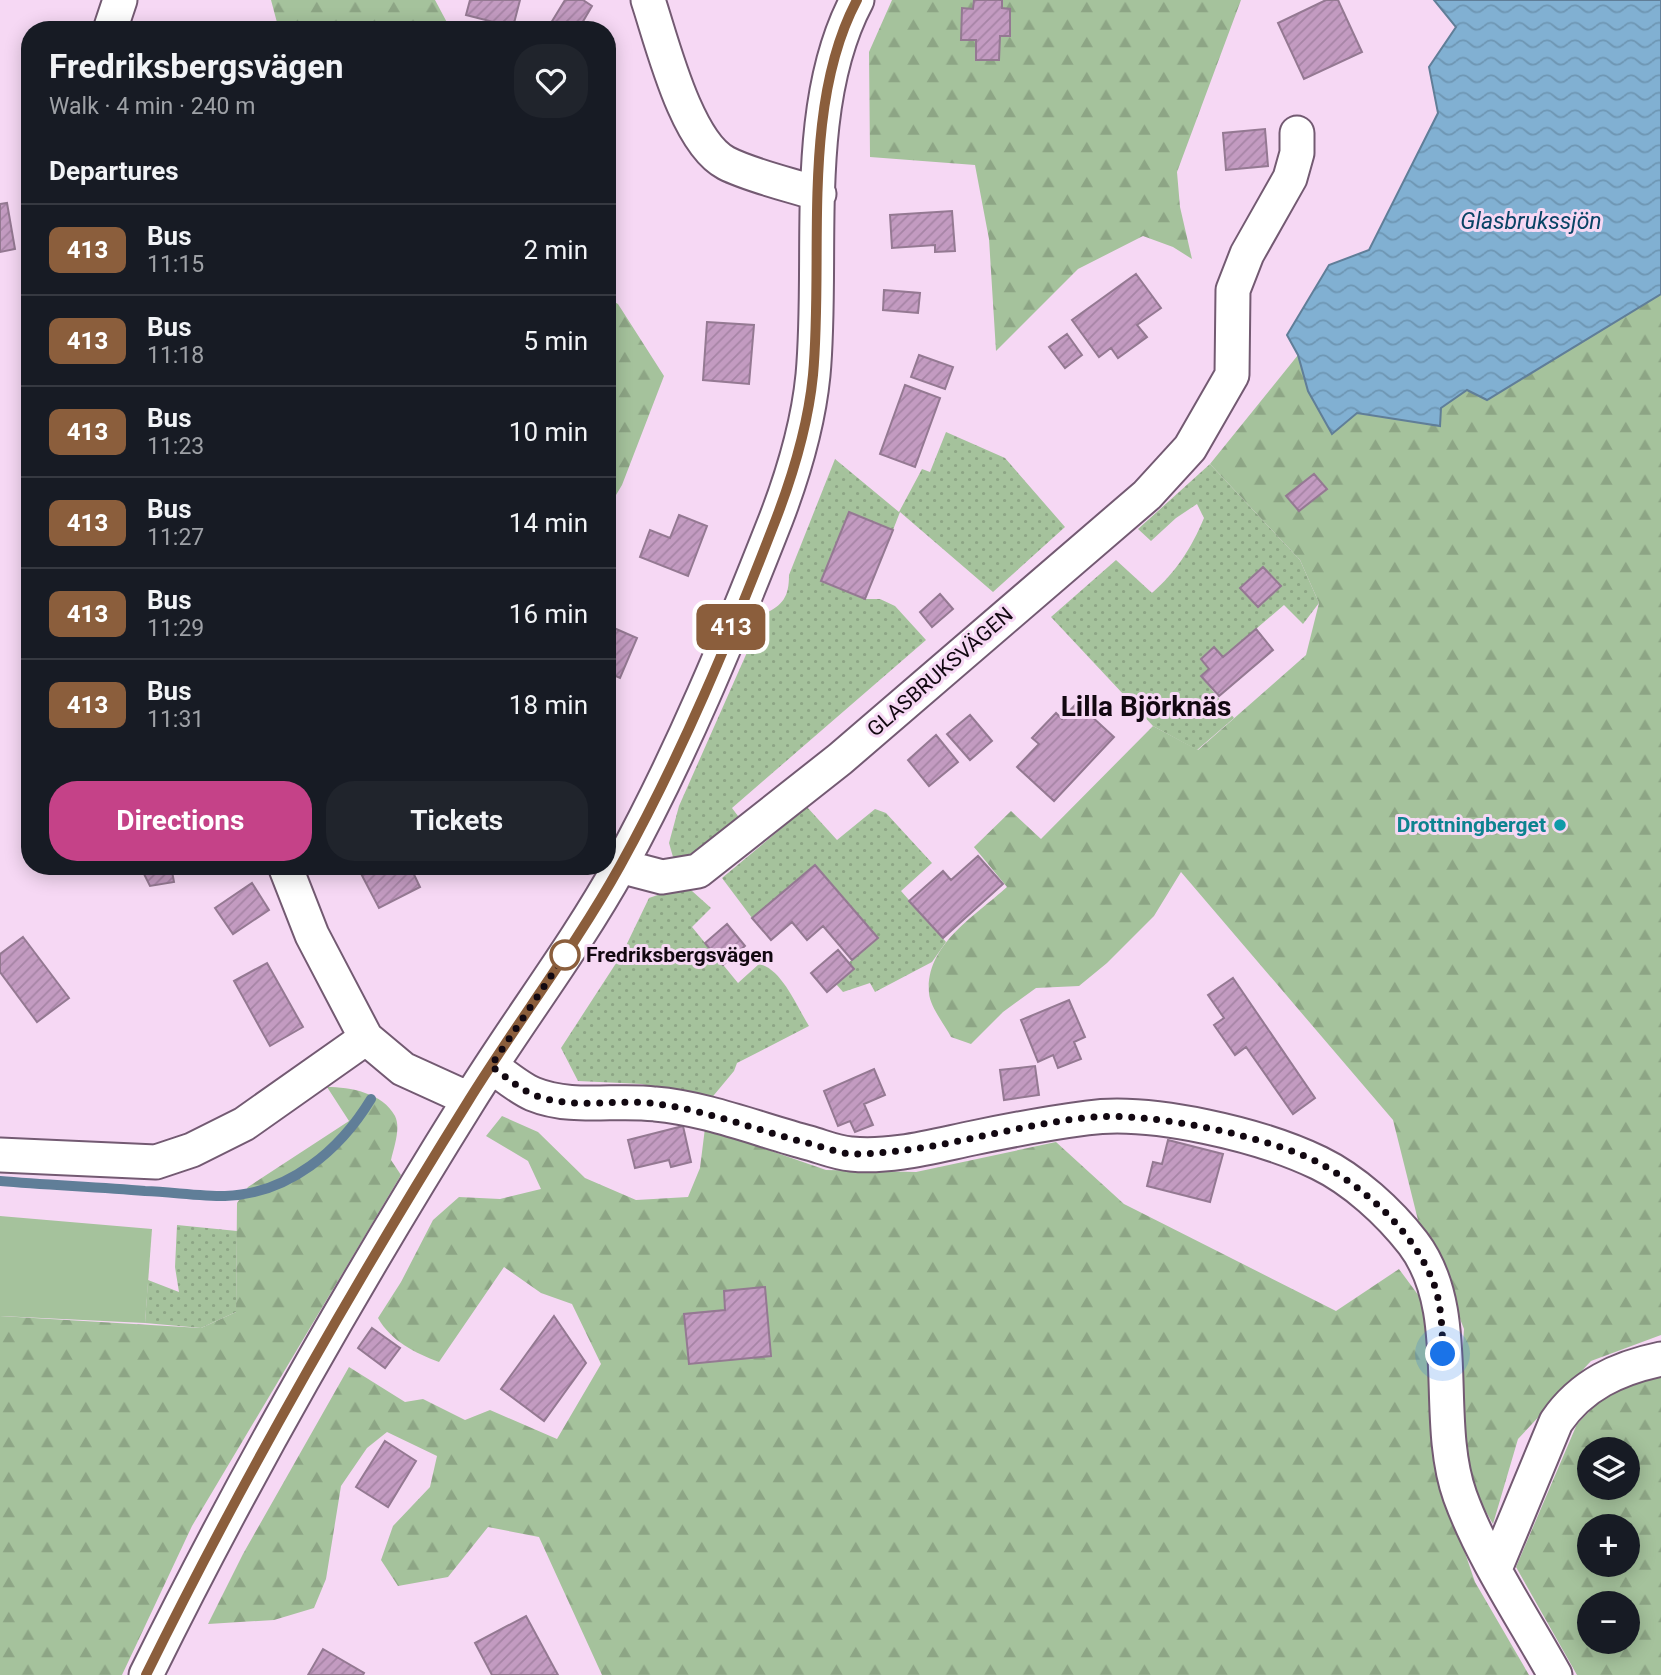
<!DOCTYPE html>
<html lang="en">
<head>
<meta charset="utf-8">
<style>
  :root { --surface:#171b24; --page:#20242c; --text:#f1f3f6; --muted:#9ea1a6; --line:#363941; --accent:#c54288 }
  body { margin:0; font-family:Roboto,sans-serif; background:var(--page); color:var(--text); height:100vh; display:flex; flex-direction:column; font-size:26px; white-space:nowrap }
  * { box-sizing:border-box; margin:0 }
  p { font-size:23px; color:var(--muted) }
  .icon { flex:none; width:38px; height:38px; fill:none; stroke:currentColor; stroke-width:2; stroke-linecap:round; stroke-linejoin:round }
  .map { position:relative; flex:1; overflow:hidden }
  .drawer { position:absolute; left:21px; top:21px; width:595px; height:854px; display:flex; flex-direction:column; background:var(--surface); border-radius:28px; box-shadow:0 4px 18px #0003 }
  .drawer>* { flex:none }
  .badge { padding:0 14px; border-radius:10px; font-size:24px; line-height:46px }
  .controls { position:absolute; left:1577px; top:1437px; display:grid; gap:14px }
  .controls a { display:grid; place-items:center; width:63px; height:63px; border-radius:50%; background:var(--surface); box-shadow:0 4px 18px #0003; font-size:35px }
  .you { position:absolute; width:35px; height:35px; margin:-18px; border:5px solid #fff; border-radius:50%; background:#1a73e8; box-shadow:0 0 0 10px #1a73e833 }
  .map>.badge { position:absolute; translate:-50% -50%; box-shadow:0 0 0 4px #fff }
  h2 { padding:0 28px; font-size:26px; line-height:63px }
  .round { display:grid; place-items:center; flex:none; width:74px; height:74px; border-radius:28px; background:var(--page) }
  .summary { display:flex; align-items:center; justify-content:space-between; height:119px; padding:0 28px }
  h1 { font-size:33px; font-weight:700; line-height:52px }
  .primary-button { display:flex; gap:14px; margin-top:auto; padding:14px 28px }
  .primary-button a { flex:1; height:80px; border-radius:28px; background:var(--accent); color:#fff; font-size:28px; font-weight:700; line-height:80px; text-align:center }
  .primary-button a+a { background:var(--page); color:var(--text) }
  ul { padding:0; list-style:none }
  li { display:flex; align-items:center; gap:21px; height:91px; padding:0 28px; border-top:2px solid var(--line) }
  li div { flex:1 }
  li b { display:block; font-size:26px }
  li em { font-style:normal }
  li .badge { min-width:77px; font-weight:700; text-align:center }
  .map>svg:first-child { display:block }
  .grass { fill:url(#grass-dots) }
  .forest { fill:url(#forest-firs); fill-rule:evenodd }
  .garden { fill:#a5c29c }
  .water { fill:url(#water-waves); stroke:#607e98; stroke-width:2 }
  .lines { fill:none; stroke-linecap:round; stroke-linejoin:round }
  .stream { stroke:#607e98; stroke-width:10 }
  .building { fill:url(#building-hatch); stroke:#947992; stroke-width:2 }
  .minor-casing { stroke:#735a72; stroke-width:37 }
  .minor { stroke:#fff; stroke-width:33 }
  .line-casing { stroke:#fff; stroke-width:16 }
  .line { stroke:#8b5e3c; stroke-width:10 }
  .walk { stroke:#120811; stroke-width:7; stroke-dasharray:0 12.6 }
  .culture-dot { fill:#0f9aa8; stroke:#f6d8f4; stroke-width:2.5 }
  .stop-dot { fill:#fff; stroke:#8b5e3c; stroke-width:3.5 }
  .labels { text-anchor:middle; stroke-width:6; stroke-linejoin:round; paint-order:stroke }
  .street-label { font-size:21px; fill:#120811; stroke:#f6d8f4 }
  .culture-label { font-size:21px; font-weight:bold; fill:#0d838f; stroke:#f6d8f4; text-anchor:end }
  .stop-label { font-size:21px; font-weight:bold; fill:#120811; stroke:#f6d8f4; text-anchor:start }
  .water-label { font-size:23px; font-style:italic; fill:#084365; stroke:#f6d8f4 }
  .district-label { font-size:28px; font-weight:bold; fill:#120811; stroke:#f6d8f4 }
</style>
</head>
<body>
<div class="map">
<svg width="1661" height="1675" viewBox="0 0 1661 1675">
  <defs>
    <pattern id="grass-dots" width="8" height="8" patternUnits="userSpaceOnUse" patternTransform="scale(1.75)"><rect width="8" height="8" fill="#a5c29c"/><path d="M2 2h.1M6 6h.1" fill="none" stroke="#8da585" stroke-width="1.8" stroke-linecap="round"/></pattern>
    <pattern id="forest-firs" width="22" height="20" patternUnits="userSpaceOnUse" patternTransform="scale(1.75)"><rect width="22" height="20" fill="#a5c29c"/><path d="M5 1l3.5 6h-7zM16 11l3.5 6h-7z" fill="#8da585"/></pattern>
    <pattern id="water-waves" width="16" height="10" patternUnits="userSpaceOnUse" patternTransform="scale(1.75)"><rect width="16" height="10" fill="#81b0d2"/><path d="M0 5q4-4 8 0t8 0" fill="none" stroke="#6e96b3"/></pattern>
    <pattern id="building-hatch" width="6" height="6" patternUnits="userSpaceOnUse" patternTransform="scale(1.75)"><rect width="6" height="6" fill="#c39bc1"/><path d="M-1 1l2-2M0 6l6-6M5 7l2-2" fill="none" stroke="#a684a5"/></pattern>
  </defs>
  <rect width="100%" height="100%" fill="#f6d8f4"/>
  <path class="grass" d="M946,432L1005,458L1065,527L993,592L900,512L893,530L849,513L821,581L865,599H880L895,606L926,640L732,808L741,820L689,857L682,860L673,857L669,843L679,806L764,614C783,605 789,597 789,575L835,459L899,512L922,469L930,472Z
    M1210,464L1300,560L1319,603L1303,624L1284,605L1223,657L1214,647L1201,659L1209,669L1201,676L1234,718L1197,750L1153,726L1051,617L1116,560L1152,593C1176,572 1191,549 1204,518L1197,504L1176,518L1151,541L1138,529Z
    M807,807L837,840L875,809L886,813L932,863L901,891L946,942L932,962L875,992L870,983L843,992L836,984L848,963L878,938L815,865L752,918L722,878Z
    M672,890L692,891L711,908L692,927L738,983L759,964C782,969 797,1007 809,1026L737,1063L734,1071L709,1101L642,1084L578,1081L561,1048L622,954L649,898Z
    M177,1225L237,1231L236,1312L201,1328L145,1323L148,1280L179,1292L175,1267Z"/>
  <path class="forest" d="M271,0H435L451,30H279Z
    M892,0H1241L1177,172L1180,207L1192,259L1173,247L1143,236L1078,269L996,351L989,239L975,165L870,157L869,52Z
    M1661,294V1335L1591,1361L1518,1439L1493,1524L1474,1491L1458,1425L1464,1329L1436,1258L1423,1240L1393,1120L1181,872L1154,916L1107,963L1079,986L1036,988L1003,1012L971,1044L951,1037C945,1025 930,1007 929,993C925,945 975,916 1007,887L974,847L1011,811L1041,839L1153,726L1198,750L1306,655L1319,603L1300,560L1210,464L1298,355L1308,391L1357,413L1440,426L1441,408L1467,390L1487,400Z
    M607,298L618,304L664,376L622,485L607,510Z
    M327,1087C350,1087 383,1093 395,1116C401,1128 394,1147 391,1160L401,1175L192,1526L122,1675H0V1316L201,1328L236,1312L237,1203L248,1187L349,1121Z
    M502,1116L538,1132L585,1178L636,1200L688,1197L700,1168L705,1128L826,1170L916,1172L1056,1142L1124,1204L1336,1311L1399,1269L1430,1311L1431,1436L1449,1506L1475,1582L1529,1675H602L539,1537L488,1527L448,1577L398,1586L381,1560L393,1526L430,1487L437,1456L387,1432L367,1448L341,1486L326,1579L314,1608L274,1620L208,1624L243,1554L349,1367L405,1402L423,1399L465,1420L490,1410L557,1439L601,1364L572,1304L541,1293L504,1267L439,1362C415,1353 391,1341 378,1318L401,1282L433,1220L459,1197L500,1199L541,1189L528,1161L486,1136Z
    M1643,1376L1661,1377V1675H1577L1516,1567L1577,1424L1612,1388ZM1589,1449H1628V1488H1589ZM1589,1526H1628V1564H1589ZM1589,1603H1628V1642H1589Z"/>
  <path class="garden" d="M0,1216L152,1229L145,1323L0,1316Z"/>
  <path class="water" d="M1434,0H1661V294L1487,400L1467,390L1441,408L1440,426L1357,413L1332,434L1308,391L1298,355L1287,335L1329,265L1369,250L1438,113L1429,67L1456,27Z"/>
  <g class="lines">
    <path class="stream" d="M0,1181C48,1185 97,1187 145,1191C172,1192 198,1196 225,1196C289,1194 340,1150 371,1099"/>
  </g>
  <path class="building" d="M470,0H520L513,27L466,15Z
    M565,0H583L592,6L578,30H562L551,23Z
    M974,0H1002V8L1010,9V36H1000L999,60H976V40H961L962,8L973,9Z
    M1326,0H1338L1362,52L1304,79L1278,23Z
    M1265,129L1268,166L1226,170L1223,133Z
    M7,203L15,249L0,252V204Z
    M952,211L955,251L935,252V245L892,248L890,215Z
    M1136,274L1161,308L1137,325L1147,337L1118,358L1111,348L1099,357L1072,320Z
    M884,290L920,293L918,313L883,310Z
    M707,322L754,325L749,384L703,380Z
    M1067,334L1082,355L1065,368L1049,347Z
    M919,355L953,367L945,389L911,377Z
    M905,385L940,398L915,467L880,454Z
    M1314,474L1327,489L1299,511L1286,496Z
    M849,512L893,530L865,599L821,581Z
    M679,515L707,526L688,576L640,557L650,530L670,538Z
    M1263,567L1281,586L1258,607L1240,588Z
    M940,594L953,609L932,627L920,612Z
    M607,625L637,638L620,678L607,672Z
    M1256,629L1273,650L1219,696L1201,676L1209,669L1201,659L1214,647L1223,657Z
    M1077,703L1114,737L1054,801L1017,767L1039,744L1032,738L1056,713L1062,719Z
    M970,715L992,741L970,760L947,734Z
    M936,735L958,762L929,786L908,760Z
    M978,856L1003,884L943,938L909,901L943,871L951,880Z
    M815,865L878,938L852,960L823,926L807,940L792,922L771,940L752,918Z
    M140,866H171L174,882L150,886Z
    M357,866H410L420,887L379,908Z
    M252,883L269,910L233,934L215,908Z
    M727,924L745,946L723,965L705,943Z
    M23,937L69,998L37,1022L0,972V954Z
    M838,950L854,969L827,992L811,973Z
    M267,963L303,1027L270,1046L234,981Z
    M1233,978L1315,1098L1293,1114L1246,1047L1235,1055L1214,1025L1224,1018L1208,995Z
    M1069,1000L1085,1037L1074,1042L1081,1059L1058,1068L1053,1055L1038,1062L1021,1020Z
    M1035,1066L1039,1095L1004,1100L1000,1070Z
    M874,1069L885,1095L864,1104L873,1125L855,1132L850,1121L838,1126L824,1091Z
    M683,1126L691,1162L671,1167L669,1160L635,1168L628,1140Z
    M1168,1140L1223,1154L1210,1202L1147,1186L1153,1162L1162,1164Z
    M765,1287L771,1356L689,1364L684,1314L725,1310L724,1291Z
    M554,1316L586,1363L544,1421L501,1389Z
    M372,1328L400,1348L385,1368L358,1348Z
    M385,1441L416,1461L388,1507L356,1487Z
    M526,1616L558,1675H492L475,1643Z
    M323,1649L364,1673L363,1675H308Z"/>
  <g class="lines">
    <g class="minor-casing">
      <path id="minor" d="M648,0C662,42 686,142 726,163C751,176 792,185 819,194
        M110,30L120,0
        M285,866L312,935L366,1038
        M620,866L662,877L698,871L840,759L1147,495L1190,448L1232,375L1233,290L1247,254L1290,178L1297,153V133
        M491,1066C504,1075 519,1088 533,1094C572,1110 615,1099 655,1104C705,1108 760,1130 809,1143C823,1147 837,1153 851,1154C891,1158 934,1146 973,1138C1011,1130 1049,1123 1087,1118C1152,1109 1261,1135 1319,1163C1354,1180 1389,1212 1413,1243C1465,1311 1432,1417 1460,1496C1483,1559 1523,1617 1555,1675
        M0,1155L156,1162L192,1150L244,1124L366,1038L403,1069L469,1099
        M1495,1569L1556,1422C1581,1385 1618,1368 1661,1359
        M146,1675C243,1478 353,1286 469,1100C518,1021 575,947 620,866C681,755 730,636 776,519C794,472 808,426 813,375C824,258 800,107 857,0"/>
    </g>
    <use href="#minor" class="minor"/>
  </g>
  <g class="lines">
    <g class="line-casing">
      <path id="line" d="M146,1675C243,1478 353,1286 469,1100C518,1021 575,947 620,866C681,756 731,636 776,519C794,472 808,426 813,375C824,258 800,107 857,0"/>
    </g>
    <use href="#line" class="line"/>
    <path class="walk" d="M565,955L491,1066C504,1075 518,1088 532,1094C571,1111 616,1098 658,1104C708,1111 757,1130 807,1143C822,1146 839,1154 855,1154C936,1153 1013,1124 1094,1117C1151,1112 1273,1137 1323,1165C1368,1191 1412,1231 1432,1279C1442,1303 1442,1329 1443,1354"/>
  </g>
  <circle class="culture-dot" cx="1560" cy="825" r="7"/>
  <circle class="stop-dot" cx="565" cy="955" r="14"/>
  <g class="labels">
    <g class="street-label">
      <text transform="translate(940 672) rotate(-41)" y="7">GLASBRUKSVÄGEN</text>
    </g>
    <g class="culture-label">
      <text x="1546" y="832">Drottningberget</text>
    </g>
    <g class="stop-label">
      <text x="586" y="962">Fredriksbergsvägen</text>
    </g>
    <g class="water-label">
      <text x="1531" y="229">Glasbrukssjön</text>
    </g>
    <g class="district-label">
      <text x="1146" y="716">Lilla Björknäs</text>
    </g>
  </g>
</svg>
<div class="controls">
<a><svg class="icon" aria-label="layers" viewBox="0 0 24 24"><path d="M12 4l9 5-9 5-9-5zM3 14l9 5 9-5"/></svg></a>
<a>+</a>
<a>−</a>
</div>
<div class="you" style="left:1443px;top:1354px"></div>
<b class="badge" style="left:731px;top:627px;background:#8b5e3c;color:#fff">413</b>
<section class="drawer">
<div class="summary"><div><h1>Fredriksbergsvägen</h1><p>Walk · 4 min · 240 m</p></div><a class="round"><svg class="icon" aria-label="heart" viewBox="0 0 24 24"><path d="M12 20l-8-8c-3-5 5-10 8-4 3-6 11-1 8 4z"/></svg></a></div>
<h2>Departures</h2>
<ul>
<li><span class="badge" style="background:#8b5e3c;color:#fff">413</span><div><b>Bus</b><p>11:15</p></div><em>2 min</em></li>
<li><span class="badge" style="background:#8b5e3c;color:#fff">413</span><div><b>Bus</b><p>11:18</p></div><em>5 min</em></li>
<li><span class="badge" style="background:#8b5e3c;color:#fff">413</span><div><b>Bus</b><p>11:23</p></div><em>10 min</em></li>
<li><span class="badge" style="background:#8b5e3c;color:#fff">413</span><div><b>Bus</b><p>11:27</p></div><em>14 min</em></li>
<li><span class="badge" style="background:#8b5e3c;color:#fff">413</span><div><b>Bus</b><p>11:29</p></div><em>16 min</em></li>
<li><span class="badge" style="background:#8b5e3c;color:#fff">413</span><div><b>Bus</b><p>11:31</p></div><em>18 min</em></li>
</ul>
<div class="primary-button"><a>Directions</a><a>Tickets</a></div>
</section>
</div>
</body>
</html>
